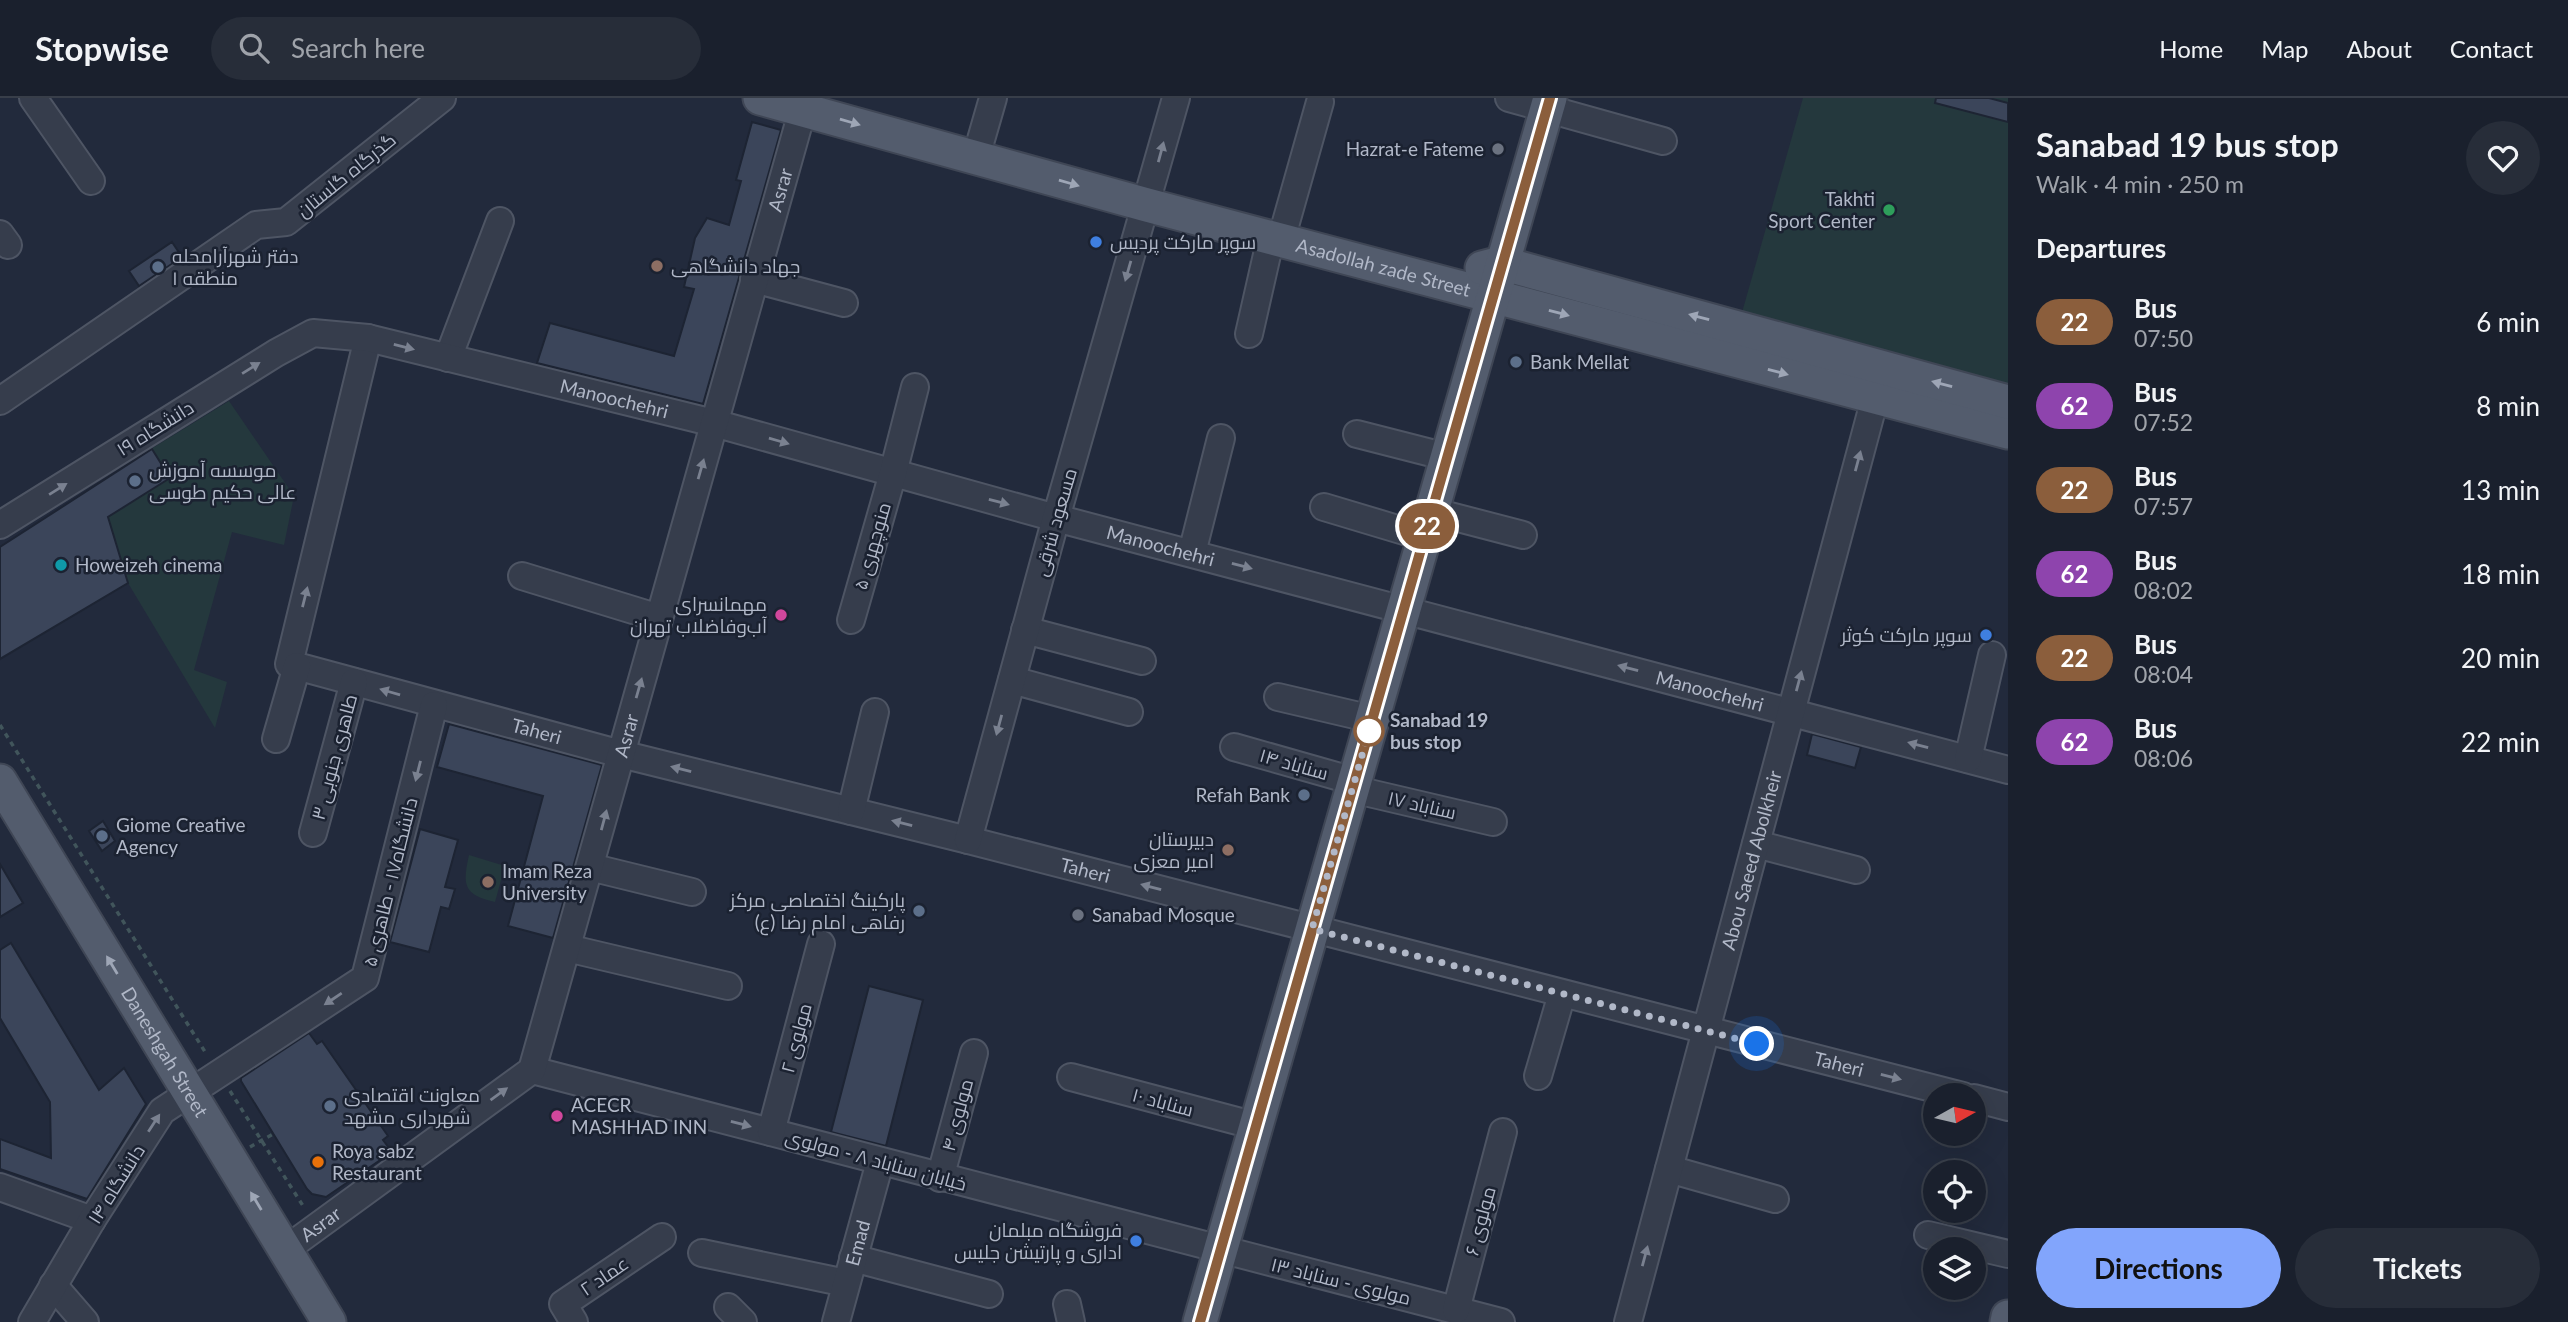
<!DOCTYPE html>
<html lang="en">
<head>
<meta charset="utf-8">
<style>
  :root { --surface:#1a202d; --page:#272d39; --text:#f1f3f6; --muted:#9fa3aa; --line:#383e49; --accent:#82a5fc }
  body { margin:0; font-family:Lato,Cairo,sans-serif; background:var(--page); color:var(--text); height:100vh; display:flex; flex-direction:column; font-size:26px; white-space:nowrap }
  * { box-sizing:border-box; margin:0 }
  p { font-size:23px; color:var(--muted) }
  .icon { flex:none; width:38px; height:38px; fill:none; stroke:currentColor; stroke-width:2; stroke-linecap:round; stroke-linejoin:round }
  .map { position:relative; flex:1; overflow:hidden }
  .side { display:flex; flex-direction:column; background:var(--surface); width:560px }
  .side>* { flex:none }
  .badge { padding:0 14px; border-radius:23px; font-size:24px; line-height:46px }
  .needle { width:46px; rotate:82deg }
  .controls { position:absolute; left:1923px; top:985px; display:grid; gap:14px }
  .controls a { display:grid; place-items:center; width:63px; height:63px; border-radius:50%; background:var(--surface); box-shadow:0 7px 28px #0002,0 0 0 2px var(--line); font-size:35px }
  .you { position:absolute; width:35px; height:35px; margin:-18px; border:5px solid #fff; border-radius:50%; background:#1a73e8; box-shadow:0 0 0 10px #1a73e833 }
  .map>.badge { position:absolute; translate:-50% -50%; box-shadow:0 0 0 4px #fff }
  h2 { padding:0 28px; font-size:26px; line-height:63px }
  .round { display:grid; place-items:center; flex:none; width:74px; height:74px; border-radius:37px; background:var(--page) }
  .summary { display:flex; align-items:center; justify-content:space-between; height:119px; padding:0 28px }
  h1 { font-size:33px; font-weight:700; line-height:52px }
  .button { display:flex; gap:14px; margin-top:auto; padding:14px 28px }
  .button a { flex:1; height:80px; border-radius:42px; background:var(--accent); color:#111; font-size:28px; font-weight:700; line-height:80px; text-align:center }
  .button a+a { background:var(--page); color:var(--text) }
  ul { padding:0; list-style:none }
  li { display:flex; align-items:center; gap:21px; height:84px; padding:0 28px }
  li div { flex:1 }
  li b { display:block; font-size:26px }
  li em { font-style:normal }
  li .badge { min-width:77px; font-weight:700; text-align:center }
  header { display:flex; align-items:center; gap:42px; box-sizing:border-box; height:98px; padding:0 35px; background:var(--surface); border-bottom:2px solid var(--line) }
  header strong { font-size:33px }
  nav { display:flex; gap:38px; margin-inline-start:auto; font-size:24px }
  .search { width:490px; height:63px; background:var(--page); display:flex; align-items:center; gap:18px; box-sizing:border-box; padding:0 24px; border-radius:38px; color:var(--muted); font-size:26px }
  main { display:flex; flex:1; min-height:0 }
  .map>svg:first-child { display:block }
  .green { fill:#24383d }
  .building { fill:#3b455a; stroke:#1d2433; stroke-width:2 }
  .lines { fill:none; stroke-linecap:round; stroke-linejoin:round }
  .minor-casing { stroke:#4e5564; stroke-width:30 }
  .major-casing { stroke:#3f4655; stroke-width:37 }
  .path { stroke:#41555b; stroke-width:3.5; stroke-dasharray:5 5; stroke-linecap:butt }
  .minor { stroke:#363d4c; stroke-width:26 }
  .major { stroke:#535c6d; stroke-width:33 }
  .oneway { fill:#9ea6b6 }
  .oneway2 { fill:#7a8190 }
  .line-casing { stroke:#fff; stroke-width:16 }
  .line { stroke:#8b5e3c; stroke-width:10 }
  .walk { stroke:#b1b8c8; stroke-width:7; stroke-dasharray:0 12.6 }
  .worship-dot { fill:#6b7280; stroke:#1b2231; stroke-width:2.5 }
  .leisure-dot { fill:#2e9e5b; stroke:#1b2231; stroke-width:2.5 }
  .shop-dot { fill:#3f7fe0; stroke:#1b2231; stroke-width:2.5 }
  .education-dot { fill:#8d6e63; stroke:#1b2231; stroke-width:2.5 }
  .service-dot { fill:#5c6f8a; stroke:#1b2231; stroke-width:2.5 }
  .culture-dot { fill:#0f9aa8; stroke:#1b2231; stroke-width:2.5 }
  .hotel-dot { fill:#d1479c; stroke:#1b2231; stroke-width:2.5 }
  .stop-dot { fill:#fff; stroke:#8b5e3c; stroke-width:3.5 }
  .food-dot { fill:#e8710a; stroke:#1b2231; stroke-width:2.5 }
  .labels { text-anchor:middle; stroke-width:5; stroke-linejoin:round; paint-order:stroke }
  .poi-label { font-size:19px; fill:#b1b8c8; stroke:#1b2231; text-anchor:start }
  .street-label { font-size:19px; fill:#b1b8c8; stroke:#1b2231 }
  .stop-label { font-size:19px; font-weight:bold; fill:#b1b8c8; stroke:#1b2231; text-anchor:start }
</style>
</head>
<body>
<header>
<strong>Stopwise</strong>
<div class="search"><svg class="icon" aria-label="search" viewBox="0 0 24 24"><circle cx="10" cy="10" r="6"/><path d="M15 15l6 6"/></svg>Search here</div>
<nav><a>Home</a><a>Map</a><a>About</a><a>Contact</a></nav>
</header>
<main>
<div class="map">
<svg width="2008" height="1224" viewBox="0 0 2008 1224">
  <rect width="100%" height="100%" fill="#222a3c"/>
  <path class="green" d="M1803,0H2008V298L1739,225Z
    M229,303L294,398L284,447L232,434L194,572L227,584L215,630L128,485L108,419L170,380L151,351Z
    M469,757L505,768L495,804C464,797 462,788 469,757Z"/>
  <path class="building" d="M1936,0H1989L2008,5V24L1935,5Z
    M752,24L781,32L703,306L537,265L550,225L674,258L694,191L684,189L695,140L707,120L729,127L741,83L736,82Z
    M172,144L182,159L139,188L129,173Z
    M152,351L170,380L108,419L128,485L0,561V449Z
    M449,626L602,667L553,840L508,828L543,698L437,669Z
    M1812,636L1861,649L1855,670L1807,657Z
    M103,723L115,743L102,753L89,733Z
    M420,731L458,742L445,789L455,791L449,811L441,809L429,854L390,844Z
    M0,766L23,805L0,819Z
    M11,845L99,992L124,970L146,1006L87,1101L0,1071V1041L51,1060L50,1004L0,920V852Z
    M869,888L923,902L886,1048L831,1034Z
    M309,935L317,946L322,943L388,1038L383,1042L392,1054L326,1099L312,1096L307,1091L241,983V980Z"/>
  <g class="lines">
    <g class="minor-casing">
      <g id="minor">
        <path d="M33,0L91,83"/>
        <path d="M1509,0L1663,43"/>
        <path d="M976,59L993,0"/>
        <path d="M0,136L8,147"/>
        <path d="M1281,142L1320,4"/>
        <path d="M754,181L844,205"/>
        <path d="M1249,236L1271,139"/>
        <path id="s1" d="M368,240L289,566L621,656L968,742L1963,998"/>
        <path d="M448,260L500,123"/>
        <path d="M0,303L256,127L286,124L442,0"/>
        <path d="M1357,336L1447,359"/>
        <path d="M1324,409L1424,439"/>
        <path d="M1431,413L1523,437"/>
        <path id="s2" d="M0,427L276,255L313,235L368,240L714,325L1056,420L2008,672"/>
        <path d="M1192,455L1221,340"/>
        <path d="M522,478L659,520"/>
        <path d="M851,522L893,375L915,289"/>
        <path d="M1025,532L1142,563"/>
        <path d="M1012,582L1129,614"/>
        <path d="M1278,599L1372,621"/>
        <path d="M276,641L297,568"/>
        <path d="M1234,649L1354,683"/>
        <path d="M1968,661L1992,557"/>
        <path d="M1352,691L1493,724"/>
        <path d="M851,713L875,614"/>
        <path d="M313,735L354,584"/>
        <path d="M968,742L1056,420L1176,0"/>
        <path d="M1756,746L1856,772"/>
        <path d="M590,769L692,794"/>
        <path d="M567,850L728,888"/>
        <path d="M532,972L1501,1224"/>
        <path d="M1538,978L1562,896"/>
        <path d="M1071,979L1256,1028"/>
        <path d="M1974,1000L2008,1009"/>
        <path d="M771,1034L821,846"/>
        <path d="M1669,1071L1775,1101"/>
        <path d="M940,1080L974,955"/>
        <path d="M0,1089L92,1122"/>
        <path d="M1928,1137L2008,1156"/>
        <path id="s3" d="M285,1152L532,972L806,0"/>
        <path d="M702,1155L846,1185"/>
        <path d="M853,1160L989,1196"/>
        <path d="M53,1187L85,1224"/>
        <path d="M1067,1206L1071,1224"/>
        <path d="M728,1209L743,1224"/>
        <path d="M1456,1212L1503,1034"/>
        <path d="M32,1224L92,1122L162,1013L365,880L434,607"/>
        <path d="M574,1224L563,1206L662,1139"/>
        <path id="s4" d="M836,1224L880,1064"/>
        <path id="s5" d="M1628,1224L1875,300"/>
      </g>
    </g>
    <g class="major-casing">
      <g id="major">
        <path id="s6" d="M760,0L1147,107L2008,334"/>
        <path d="M1482,170L1501,165L2008,304"/>
        <path id="s7" d="M0,683L329,1224"/>
        <path d="M1200,1224L1550,0"/>
        <path d="M2007,1224L2008,1219"/>
      </g>
    </g>
    <path class="path" d="M0,627L207,957
      M230,993L305,1111
      M250,1049L273,1036"/>
    <use href="#minor" class="minor"/>
    <use href="#major" class="major"/>
  </g>
  <defs><path id="oneway-solid" d="M-6-.8H1V-3.2L6.5 0L1 3.2V.8H-6Z" transform="scale(1.75)"/></defs>
  <g class="oneway">
    <use href="#oneway-solid" transform="translate(850 24) rotate(16)"/>
    <use href="#oneway-solid" transform="translate(1069 85) rotate(16)"/>
    <use href="#oneway-solid" transform="translate(1559 215) rotate(15)"/>
    <use href="#oneway-solid" transform="translate(1699 219) rotate(-165)"/>
    <use href="#oneway-solid" transform="translate(1778 274) rotate(15)"/>
    <use href="#oneway-solid" transform="translate(1942 286) rotate(-165)"/>
    <use href="#oneway-solid" transform="translate(112 867) rotate(-121)"/>
    <use href="#oneway-solid" transform="translate(256 1103) rotate(-121)"/>
  </g>
  <g class="oneway2">
    <use href="#oneway-solid" transform="translate(1161 54) rotate(-75)"/>
    <use href="#oneway-solid" transform="translate(1128 173) rotate(106)"/>
    <use href="#oneway-solid" transform="translate(404 249) rotate(14)"/>
    <use href="#oneway-solid" transform="translate(251 270) rotate(-32)"/>
    <use href="#oneway-solid" transform="translate(779 343) rotate(16)"/>
    <use href="#oneway-solid" transform="translate(1858 363) rotate(-75)"/>
    <use href="#oneway-solid" transform="translate(701 371) rotate(-74)"/>
    <use href="#oneway-solid" transform="translate(58 391) rotate(-32)"/>
    <use href="#oneway-solid" transform="translate(999 404) rotate(15)"/>
    <use href="#oneway-solid" transform="translate(1242 468) rotate(15)"/>
    <use href="#oneway-solid" transform="translate(305 499) rotate(-76)"/>
    <use href="#oneway-solid" transform="translate(1628 570) rotate(-165)"/>
    <use href="#oneway-solid" transform="translate(1799 583) rotate(-75)"/>
    <use href="#oneway-solid" transform="translate(639 590) rotate(-74)"/>
    <use href="#oneway-solid" transform="translate(390 594) rotate(-164)"/>
    <use href="#oneway-solid" transform="translate(999 627) rotate(105)"/>
    <use href="#oneway-solid" transform="translate(1918 647) rotate(-165)"/>
    <use href="#oneway-solid" transform="translate(681 671) rotate(-166)"/>
    <use href="#oneway-solid" transform="translate(418 673) rotate(104)"/>
    <use href="#oneway-solid" transform="translate(604 722) rotate(-75)"/>
    <use href="#oneway-solid" transform="translate(902 725) rotate(-166)"/>
    <use href="#oneway-solid" transform="translate(1151 789) rotate(-165)"/>
    <use href="#oneway-solid" transform="translate(333 901) rotate(146)"/>
    <use href="#oneway-solid" transform="translate(1891 979) rotate(14)"/>
    <use href="#oneway-solid" transform="translate(499 996) rotate(-36)"/>
    <use href="#oneway-solid" transform="translate(154 1025) rotate(-57)"/>
    <use href="#oneway-solid" transform="translate(741 1026) rotate(15)"/>
    <use href="#oneway-solid" transform="translate(1645 1158) rotate(-75)"/>
  </g>
  <g class="lines">
    <g class="line-casing">
      <path id="line" d="M1200,1224L1550,0"/>
    </g>
    <use href="#line" class="line"/>
    <path class="walk" d="M1369,633L1312,831L1757,946"/>
  </g>
  <g class="worship-dot">
    <circle cx="1498" cy="51" r="7"/>
    <circle cx="1078" cy="817" r="7"/>
  </g>
  <circle class="leisure-dot" cx="1889" cy="112" r="7"/>
  <g class="shop-dot">
    <circle cx="1096" cy="144" r="7"/>
    <circle cx="1986" cy="537" r="7"/>
    <circle cx="1136" cy="1143" r="7"/>
  </g>
  <g class="education-dot">
    <circle cx="657" cy="168" r="7"/>
    <circle cx="1228" cy="752" r="7"/>
    <circle cx="488" cy="784" r="7"/>
  </g>
  <g class="service-dot">
    <circle cx="158" cy="169" r="7"/>
    <circle cx="1516" cy="264" r="7"/>
    <circle cx="135" cy="383" r="7"/>
    <circle cx="1304" cy="697" r="7"/>
    <circle cx="102" cy="738" r="7"/>
    <circle cx="919" cy="813" r="7"/>
    <circle cx="330" cy="1008" r="7"/>
  </g>
  <circle class="culture-dot" cx="61" cy="467" r="7"/>
  <g class="hotel-dot">
    <circle cx="781" cy="517" r="7"/>
    <circle cx="557" cy="1018" r="7"/>
  </g>
  <circle class="stop-dot" cx="1369" cy="633" r="14"/>
  <circle class="food-dot" cx="318" cy="1064" r="7"/>
  <g class="labels">
    <g class="poi-label">
      <text x="1484" y="58" text-anchor="end">Hazrat-e Fateme</text>
      <text x="1875" y="108" text-anchor="end">Takhti<tspan x="1875" dy="22">Sport Center</tspan></text>
      <text x="1110" y="151">سوپر مارکت پردیس</text>
      <text x="172" y="165">دفتر شهرآرامحله<tspan x="172" dy="22">منطقه ۱</tspan></text>
      <text x="671" y="175">جهاد دانشگاهی</text>
      <text x="1530" y="271">Bank Mellat</text>
      <text x="149" y="379">موسسه آموزش<tspan x="149" dy="22">عالی حکیم طوسی</tspan></text>
      <text x="75" y="474">Howeizeh cinema</text>
      <text x="767" y="513" text-anchor="end">مهمانسرای<tspan x="767" dy="22">آب‌و‌فاضلاب تهران</tspan></text>
      <text x="1972" y="544" text-anchor="end">سوپر مارکت کوثر</text>
      <text x="1290" y="704" text-anchor="end">Refah Bank</text>
      <text x="116" y="734">Giome Creative<tspan x="116" dy="22">Agency</tspan></text>
      <text x="1214" y="748" text-anchor="end">دبیرستان<tspan x="1214" dy="22">امیر معزی</tspan></text>
      <text x="502" y="780">Imam Reza<tspan x="502" dy="22">University</tspan></text>
      <text x="905" y="809" text-anchor="end">پارکینگ اختصاصی مرکز<tspan x="905" dy="22">رفاهی امام رضا (ع)</tspan></text>
      <text x="1092" y="824">Sanabad Mosque</text>
      <text x="344" y="1004">معاونت اقتصادی<tspan x="344" dy="22">شهرداری مشهد</tspan></text>
      <text x="571" y="1014">ACECR<tspan x="571" dy="22">MASHHAD INN</tspan></text>
      <text x="332" y="1060">Roya sabz<tspan x="332" dy="22">Restaurant</tspan></text>
      <text x="1122" y="1139" text-anchor="end">فروشگاه مبلمان<tspan x="1122" dy="22">اداری و پارتیشن جلیس</tspan></text>
    </g>
    <g class="street-label">
      <text transform="translate(346 77) rotate(-39)" y="7">گذرگاه گلستان</text>
      <text dy="7" stroke="none"><textPath href="#s3" startOffset="1220">Asrar</textPath></text>
      <text dy="7" stroke="none"><textPath href="#s6" startOffset="646">Asadollah zade Street</textPath></text>
      <text dy="7" stroke="none"><textPath href="#s2" startOffset="676">Manoochehri</textPath></text>
      <text transform="translate(155 330) rotate(-32)" y="7">دانشگاه ۱۹</text>
      <text transform="translate(1055 424) rotate(-74)" y="7">مسعود شرقی</text>
      <text dy="7" stroke="none"><textPath href="#s2" startOffset="1242">Manoochehri</textPath></text>
      <text transform="translate(872 448) rotate(-74)" y="7">منوچهری ۵</text>
      <text dy="7" stroke="none"><textPath href="#s2" startOffset="1810">Manoochehri</textPath></text>
      <text dy="7" stroke="none"><textPath href="#s1" startOffset="592">Taheri</textPath></text>
      <text dy="7" stroke="none"><textPath href="#s3" startOffset="653">Asrar</textPath></text>
      <text transform="translate(334 659) rotate(-75)" y="7">طاهری جنوبی ۳</text>
      <text transform="translate(1294 666) rotate(16)" y="7">سناباد ۱۴</text>
      <text transform="translate(1422 707) rotate(13)" y="7">سناباد ۱۷</text>
      <text dy="7" stroke="none"><textPath href="#s5" startOffset="478">Abou Saeed Abolkheir</textPath></text>
      <text dy="7" stroke="none"><textPath href="#s1" startOffset="1158">Taheri</textPath></text>
      <text transform="translate(390 784) rotate(-76)" y="7">دانشگاه۱۷ - طاهری ۵</text>
      <text transform="translate(796 940) rotate(-75)" y="7">مولوی ۲</text>
      <text dy="7" stroke="none"><textPath href="#s7" startOffset="317">Daneshgah Street</textPath></text>
      <text dy="7" stroke="none"><textPath href="#s1" startOffset="1936">Taheri</textPath></text>
      <text transform="translate(1163 1004) rotate(15)" y="7">سناباد ۱۰</text>
      <text transform="translate(957 1017) rotate(-75)" y="7">مولوی ۴</text>
      <text transform="translate(876 1062) rotate(15)" y="7">خیابان سناباد ۸ - مولوی</text>
      <text transform="translate(116 1086) rotate(-58)" y="7">دانشگاه ۱۴</text>
      <text transform="translate(1480 1123) rotate(-75)" y="7">مولوی ۶</text>
      <text dy="7" stroke="none"><textPath href="#s3" startOffset="44">Asrar</textPath></text>
      <text dy="7" stroke="none"><textPath href="#s4" startOffset="82">Emad</textPath></text>
      <text transform="translate(604 1178) rotate(-34)" y="7">عماد ۲</text>
      <text transform="translate(1341 1183) rotate(14)" y="7">مولوی - سناباد ۱۳</text>
    </g>
    <g class="stop-label">
      <text x="1390" y="629">Sanabad 19<tspan x="1390" dy="22">bus stop</tspan></text>
    </g>
  </g>
</svg>
<div class="controls">
<a><svg class="needle" viewBox="-14 -14 28 28"><path d="M0-13l5 13h-10z" fill="#e53935"/><path d="M0 13l5-13h-10z" fill="#9fa3aa"/></svg></a>
<a><svg class="icon" aria-label="locate" viewBox="0 0 24 24"><circle cx="12" cy="12" r="6"/><path d="M12 2v4M12 18v4M2 12h4M18 12h4"/></svg></a>
<a><svg class="icon" aria-label="layers" viewBox="0 0 24 24"><path d="M12 4l9 5-9 5-9-5zM3 14l9 5 9-5"/></svg></a>
</div>
<div class="you" style="left:1757px;top:946px"></div>
<b class="badge" style="left:1427px;top:428px;background:#8b5e3c;color:#fff">22</b>
</div>
<section class="side">
<div class="summary"><div><h1>Sanabad 19 bus stop</h1><p>Walk · 4 min · 250 m</p></div><a class="round"><svg class="icon" aria-label="heart" viewBox="0 0 24 24"><path d="M12 20l-8-8c-3-5 5-10 8-4 3-6 11-1 8 4z"/></svg></a></div>
<h2>Departures</h2>
<ul>
<li><span class="badge" style="background:#8b5e3c;color:#fff">22</span><div><b>Bus</b><p>07:50</p></div><em>6 min</em></li>
<li><span class="badge" style="background:#8e44ad;color:#fff">62</span><div><b>Bus</b><p>07:52</p></div><em>8 min</em></li>
<li><span class="badge" style="background:#8b5e3c;color:#fff">22</span><div><b>Bus</b><p>07:57</p></div><em>13 min</em></li>
<li><span class="badge" style="background:#8e44ad;color:#fff">62</span><div><b>Bus</b><p>08:02</p></div><em>18 min</em></li>
<li><span class="badge" style="background:#8b5e3c;color:#fff">22</span><div><b>Bus</b><p>08:04</p></div><em>20 min</em></li>
<li><span class="badge" style="background:#8e44ad;color:#fff">62</span><div><b>Bus</b><p>08:06</p></div><em>22 min</em></li>
</ul>
<div class="button"><a>Directions</a><a>Tickets</a></div>
</section>
</main>
</body>
</html>
